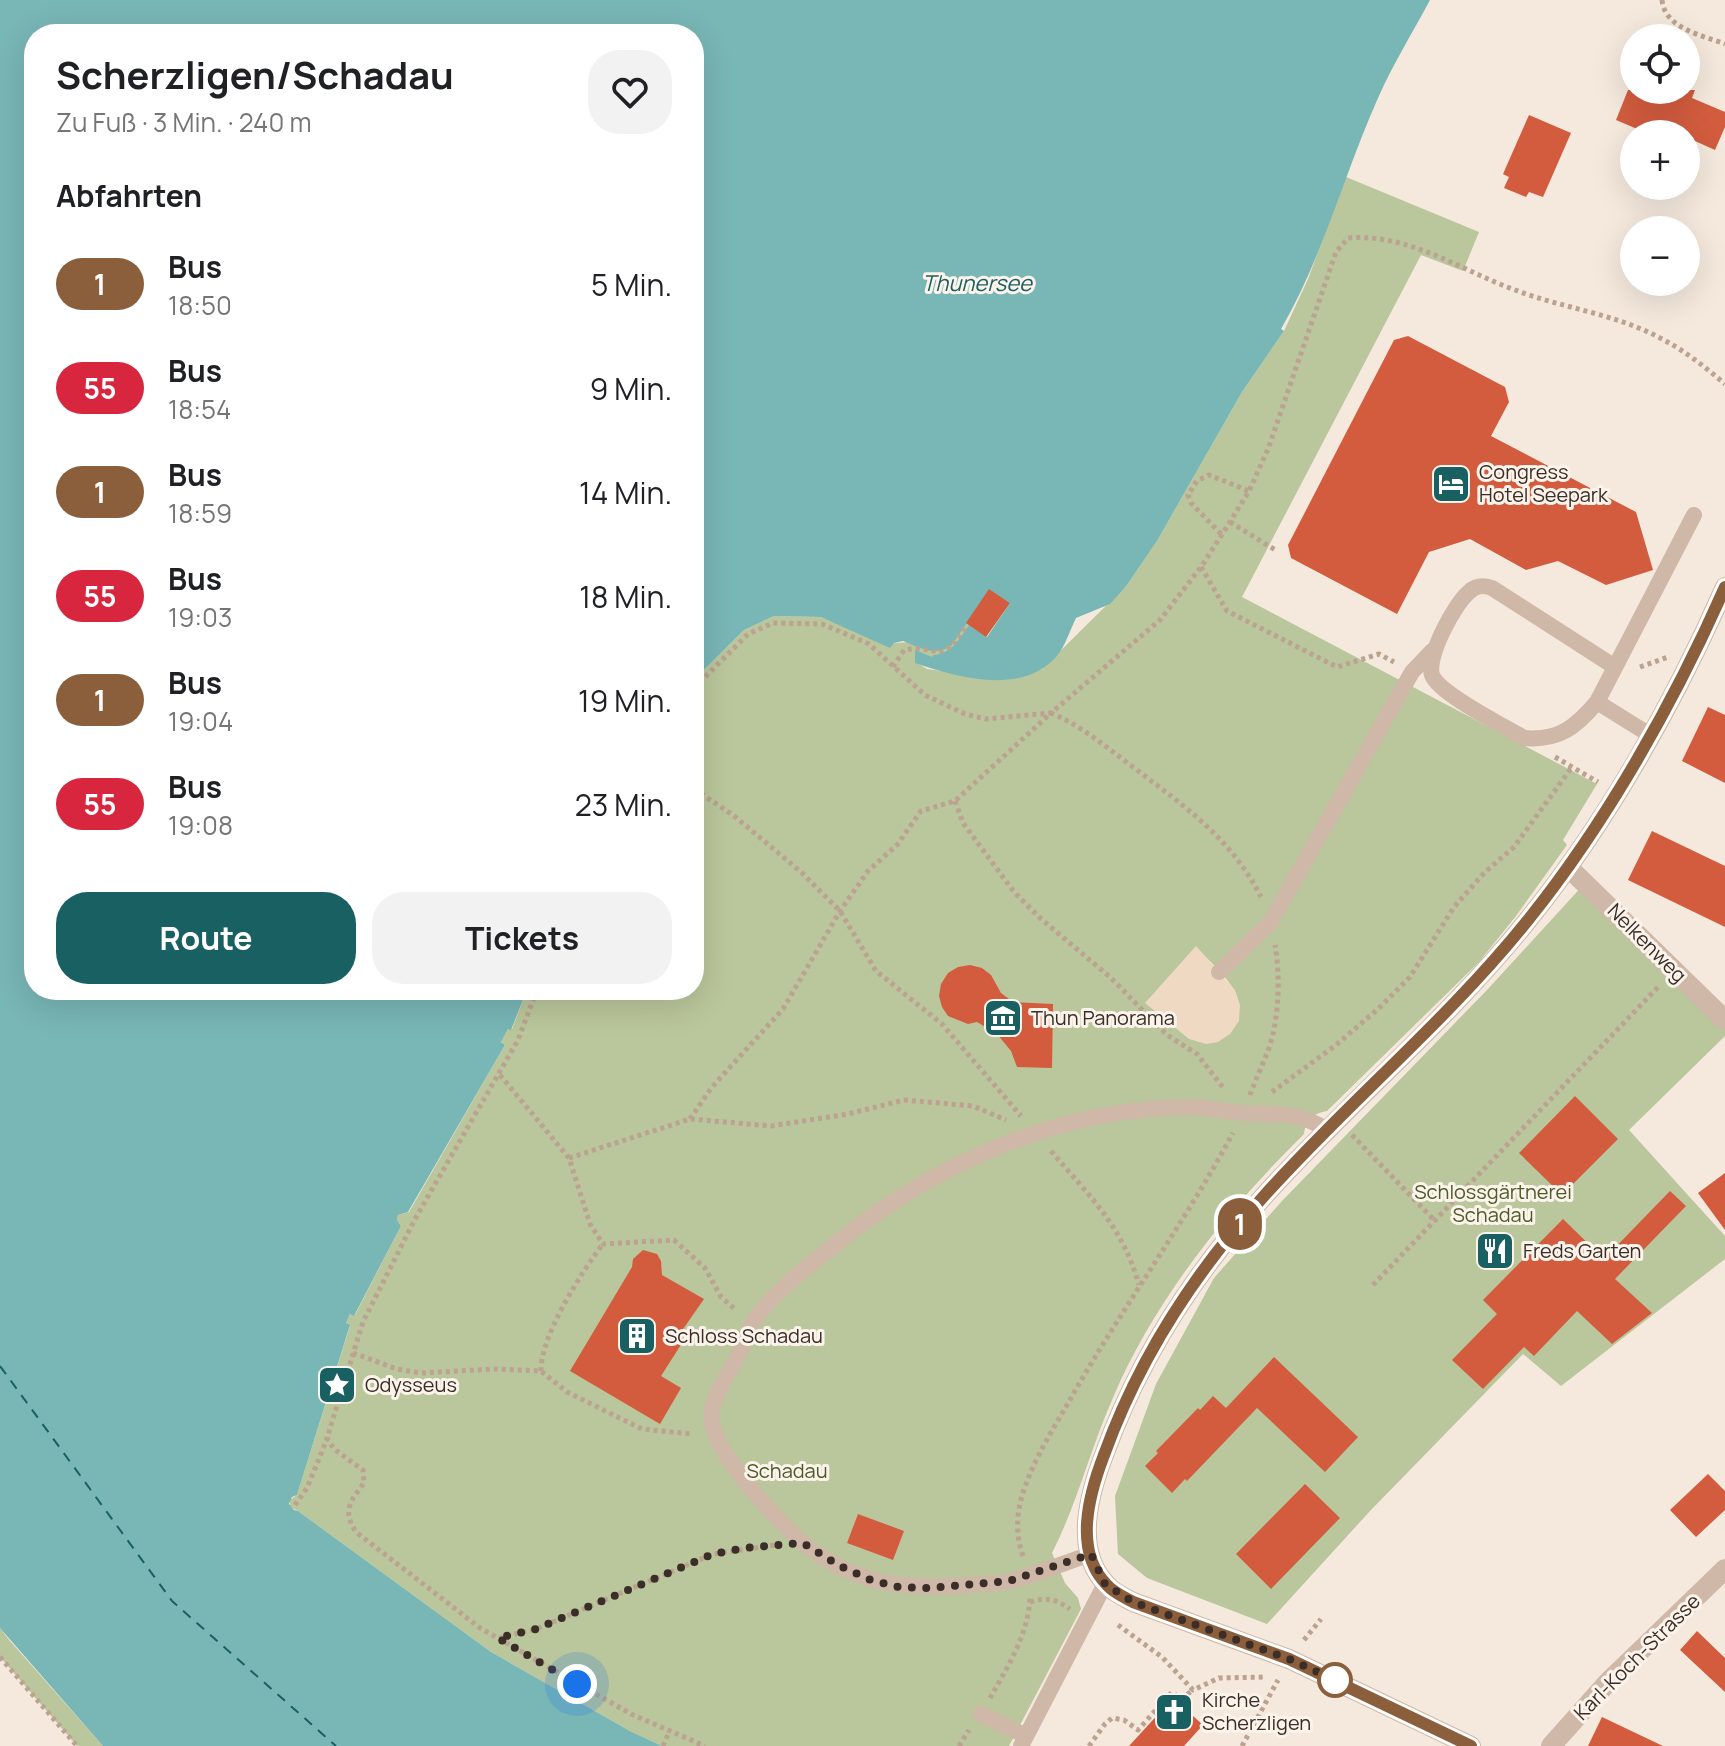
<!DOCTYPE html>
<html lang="de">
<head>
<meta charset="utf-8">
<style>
  :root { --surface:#fff; --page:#f2f2f2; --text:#202124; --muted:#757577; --accent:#196062 }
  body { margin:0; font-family:Manrope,sans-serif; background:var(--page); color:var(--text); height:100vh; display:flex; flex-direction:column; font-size:30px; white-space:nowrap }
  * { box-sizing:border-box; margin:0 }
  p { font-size:26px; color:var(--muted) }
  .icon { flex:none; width:44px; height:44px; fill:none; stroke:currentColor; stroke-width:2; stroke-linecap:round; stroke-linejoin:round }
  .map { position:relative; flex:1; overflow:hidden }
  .drawer { position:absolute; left:24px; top:24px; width:680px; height:976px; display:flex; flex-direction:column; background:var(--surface); border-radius:32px; box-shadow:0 8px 32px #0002 }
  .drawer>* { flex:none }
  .badge { padding:0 16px; border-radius:26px; font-size:28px; line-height:52px }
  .tools { position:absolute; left:1620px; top:24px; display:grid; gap:16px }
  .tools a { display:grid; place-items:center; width:80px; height:80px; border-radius:50%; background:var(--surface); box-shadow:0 8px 32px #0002; font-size:40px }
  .you { position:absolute; width:40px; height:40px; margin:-20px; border:6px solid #fff; border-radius:50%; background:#1a73e8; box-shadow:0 0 0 12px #1a73e833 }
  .map>.badge { position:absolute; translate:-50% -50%; box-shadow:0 0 0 4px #fff }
  h2 { padding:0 32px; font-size:30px; line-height:72px }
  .round { display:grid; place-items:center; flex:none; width:84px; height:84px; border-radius:32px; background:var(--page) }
  .headline { display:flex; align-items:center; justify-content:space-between; height:136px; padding:0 32px }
  h1 { font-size:38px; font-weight:700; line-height:60px }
  .button { display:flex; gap:16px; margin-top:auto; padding:16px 32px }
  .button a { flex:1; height:92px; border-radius:32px; background:var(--accent); color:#fff; font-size:32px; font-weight:700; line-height:92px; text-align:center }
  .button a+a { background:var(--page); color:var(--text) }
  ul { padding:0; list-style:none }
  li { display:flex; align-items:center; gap:24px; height:104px; padding:0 32px }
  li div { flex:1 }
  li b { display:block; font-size:30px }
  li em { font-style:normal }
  li .badge { min-width:88px; font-weight:700; text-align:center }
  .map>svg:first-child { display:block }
  .green { fill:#bac69b; fill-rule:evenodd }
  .plaza { fill:#efd9c3 }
  .water { fill:#79b6b6 }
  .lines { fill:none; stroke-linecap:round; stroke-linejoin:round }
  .ferry { stroke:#196062; stroke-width:2; stroke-dasharray:10 8; stroke-linecap:butt }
  .building { fill:#d35c3e }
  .path { stroke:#bba291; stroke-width:5; stroke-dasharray:4 4; stroke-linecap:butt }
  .service { stroke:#cfb8a7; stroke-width:16 }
  .minor { stroke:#cfb8a7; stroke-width:20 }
  .tertiary { stroke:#cfb8a7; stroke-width:20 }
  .line-casing { stroke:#fff; stroke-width:18 }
  .line { stroke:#8b5e3c; stroke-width:12 }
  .walk { stroke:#3b2e29; stroke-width:8; stroke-dasharray:0 14.4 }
  .stop-dot { fill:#fff; stroke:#8b5e3c; stroke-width:4 }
  .labels { text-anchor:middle; stroke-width:6; stroke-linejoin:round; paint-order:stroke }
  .poi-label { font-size:20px; fill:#3b2e29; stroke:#fcf3eb; text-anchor:start }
  .street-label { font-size:20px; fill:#3b2e29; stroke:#fcf3eb }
  .park-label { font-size:20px; fill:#4c5c29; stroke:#fcf3eb }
  .water-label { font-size:22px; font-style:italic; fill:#196062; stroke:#fcf3eb }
</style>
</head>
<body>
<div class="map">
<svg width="1725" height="1746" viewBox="0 0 1725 1746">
  <rect width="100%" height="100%" fill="#f5e9dd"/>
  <path class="green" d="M1346,177L1479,232L1463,271L1421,255L1242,597L1597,784L1563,840L1567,845L1516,916L1479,962L1327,1111C1312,1114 1306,1119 1304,1134C1227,1210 1154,1300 1112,1400C1090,1450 1077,1504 1052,1553L1065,1583L1078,1598L1081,1609L1009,1746H662L630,1731L491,1652L298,1511L290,1507V1500L297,1495L350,1326L346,1323L350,1314L355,1315L401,1226L397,1220L398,1215L409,1212L505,1045L501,1042L508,1029H512L527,990H694V680L744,630L774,616L821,617L887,644L908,642L989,589L1010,603L986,637L969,626C958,640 952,653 933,655L932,658L923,655L919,664L927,669L1004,679L1042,669L1127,585L1157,541L1242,392L1284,331L1308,279ZM1196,947C1221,974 1255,996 1230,1034Z
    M1586,882L1725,1020V1036L1629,1130L1725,1236V1259L1561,1386L1523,1354L1370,1511L1267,1624L1147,1578L1118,1554L1115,1496L1156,1384L1214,1278L1282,1201L1487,990Z
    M0,1628L10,1641L103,1746H77L0,1657Z"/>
  <path class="plaza" d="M1196,946L1235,990L1240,1005L1239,1021L1230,1034L1218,1042L1206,1044L1189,1039L1145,1003Z"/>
  <path class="water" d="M0,0H1430C1413,32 1393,64 1378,98C1344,174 1323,257 1281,329L1284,331L1242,392L1157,541L1127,585L1110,604L1076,618C1070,630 1065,647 1056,657C1021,696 956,677 915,663V650L932,657L933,655C952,653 958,640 969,625L987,637L1010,603L990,590L951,646C934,657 919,647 903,641L894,643L890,648L821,617L774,616L744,630L694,680V34H34V990H527L511,1030L508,1029L501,1042L505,1045L408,1212L398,1215L397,1220L401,1226L354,1316L350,1314L346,1323L350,1325L297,1495L292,1497L289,1504L294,1510L298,1511L491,1652L630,1731L662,1746H103L0,1628Z"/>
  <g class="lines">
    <path class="ferry" d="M0,1366L172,1601L336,1746"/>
  </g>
  <path class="building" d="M1628,90H1695L1692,98L1725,112V127L1715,150L1686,137V134H1678L1653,124L1649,134L1616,120Z
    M1529,115L1571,133L1543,197L1529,192L1526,197L1504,188L1509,177L1503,174Z
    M1408,336L1505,387L1509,402L1491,436L1636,512L1653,570L1606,585L1558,561L1526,570L1470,539L1429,552L1397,614L1291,558L1288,545L1394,340Z
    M989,589L1010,603L986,637L966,623Z
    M1708,707L1725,715V783L1682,761Z
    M1652,831L1725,866V927L1628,880Z
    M970,965L982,968L991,975L1001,993L1013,1002L1053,1004L1052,1068L1017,1067L1011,1051L997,1034L977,1022L968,1024L948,1016L942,1007L939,996L941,984L948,973L958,967Z
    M1575,1096L1618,1139L1562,1195L1519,1153Z
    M1725,1173V1230L1698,1193Z
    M1670,1191L1686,1206L1615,1279L1652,1313L1612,1344L1577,1311L1534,1356L1524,1347L1483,1389L1452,1360L1497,1314L1483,1300L1563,1219L1604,1259Z
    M643,1250L657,1254L661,1261L662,1275L704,1299L681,1332L684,1340L661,1376L681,1388L660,1424L570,1371L632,1267L633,1259Z
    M1274,1357L1358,1437L1325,1472L1257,1408L1187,1481L1185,1479L1172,1493L1145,1466L1158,1453L1156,1451L1198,1408L1200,1410L1213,1396L1226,1408Z
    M1708,1474L1725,1491V1510L1696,1537L1670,1510Z
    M1305,1484L1340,1518L1271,1589L1236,1554Z
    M858,1514L904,1531L893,1560L847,1543Z
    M1697,1631L1725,1658V1692L1680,1650Z
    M1173,1698L1203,1725L1184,1746H1129Z
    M1602,1717L1663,1746H1588Z"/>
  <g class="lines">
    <path class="path" d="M1662,0C1665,29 1702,35 1725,44
      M1230,522L1277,551
      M1221,534L1191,503L1188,495L1197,481L1209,475L1249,491
      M1201,567L1227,611L1337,667L1379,654L1394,662
      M893,667L904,650C942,643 937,670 967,625
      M1640,667L1668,657
      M694,688L748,634L773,623L822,624L869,644L925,695L965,714L986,719L1051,713L1160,620L1201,567L1230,522L1249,491L1268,449L1336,252L1348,238C1409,233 1460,270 1515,290C1562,308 1616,314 1660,338C1684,350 1705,367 1725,384
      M1555,757L1598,782
      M694,789L733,815L801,872L840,911L876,971L942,1024L1021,1116
      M955,801L963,823L1014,892L1039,917L1111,978L1167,1035L1197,1054L1225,1090
      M537,990L518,1040L415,1219L363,1322L327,1438L334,1449L363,1470L364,1483C350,1502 342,1510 356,1532L480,1628L631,1714L705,1746
      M500,1075L569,1158L590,1224L603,1244L674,1240L705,1268L721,1297L736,1310
      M1272,1092L1336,1045L1378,1009L1410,977L1454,907L1484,873L1514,847L1572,767
      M1250,1095C1257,1075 1268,1055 1273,1034C1279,1007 1280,973 1275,945
      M690,1119L712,1087L783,1009L840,911L868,871L897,845L921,811L955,801L1051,713C1082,726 1106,747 1133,767C1184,806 1231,838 1261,897
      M1352,1135L1435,1221
      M1051,1151C1090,1197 1122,1225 1139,1285
      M569,1158L690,1119L771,1126L848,1114L904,1100L973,1106L1006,1120
      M1373,1285L1660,985
      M353,1353L397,1369L421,1373L495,1369L541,1371L567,1392L642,1429L692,1434
      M541,1371C540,1337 582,1271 603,1244
      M295,1505L307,1488L327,1439
      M1023,1556C1016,1537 1016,1516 1022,1496C1032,1462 1053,1429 1071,1398C1122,1308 1184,1224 1233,1133
      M1030,1602C1046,1597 1056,1599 1070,1609
      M1118,1625L1162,1657L1193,1690L1219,1678L1265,1677
      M499,1638L536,1629L713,1554L776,1545
      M1304,1640L1321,1619
      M0,1657L77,1746
      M990,1698C1007,1668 1029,1633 1030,1597
      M663,1746L669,1732
      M959,1746L969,1730
      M1089,1746L1105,1724L1112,1718L1124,1720L1138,1730L1172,1692L1181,1699L1193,1690
      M1242,1746L1278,1680"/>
    <path class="service" d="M1597,702C1576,727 1559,741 1524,738C1504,726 1439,694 1432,675C1426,657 1455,603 1469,592C1476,585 1483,585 1492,588L1615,667
      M1650,735L1597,702L1694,515
      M1219,972L1270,923L1412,672L1433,650
      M1091,1554C1064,1563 1037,1574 1010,1581C997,1584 981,1584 968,1585C899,1591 846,1583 793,1534C769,1511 717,1455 712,1422C709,1398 728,1376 738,1355C743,1345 747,1332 753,1322C774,1292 804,1270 832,1247C931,1165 1057,1109 1187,1107C1206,1107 1224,1112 1242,1113C1277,1115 1297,1110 1329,1131
      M981,1714L1026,1736
      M1021,1746L1105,1584"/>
    <path class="minor" d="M1568,867L1725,1020
      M1551,1746L1608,1682L1725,1569"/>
    <path class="tertiary" d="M1471,1746L1289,1659L1133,1602C1124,1597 1114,1593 1107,1585C1073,1551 1089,1494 1104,1455C1139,1358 1195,1272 1264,1196C1349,1102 1448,1020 1528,920C1607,822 1674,703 1725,587"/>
  </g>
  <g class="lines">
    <g class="line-casing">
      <path id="line" d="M1471,1746L1289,1659L1133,1602C1124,1597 1114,1593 1107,1585C1073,1551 1089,1494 1104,1455C1139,1358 1195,1272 1264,1196C1349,1101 1448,1020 1528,920C1606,823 1675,701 1725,587"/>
    </g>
    <use href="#line" class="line"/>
    <path class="walk" d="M577,1684L498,1638L536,1629L713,1554L744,1548L803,1543L838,1565L871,1580L899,1587L928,1588L1009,1581L1091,1554L1105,1584L1133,1602L1289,1659L1335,1680"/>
  </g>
  <defs>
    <g id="hotel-square" transform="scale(2)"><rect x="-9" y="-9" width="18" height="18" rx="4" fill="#196062" stroke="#fcf3eb"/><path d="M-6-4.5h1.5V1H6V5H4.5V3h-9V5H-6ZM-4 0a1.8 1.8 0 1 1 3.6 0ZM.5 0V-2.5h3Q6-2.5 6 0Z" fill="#fff"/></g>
    <g id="museum-square" transform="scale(2)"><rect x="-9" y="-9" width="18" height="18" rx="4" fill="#196062" stroke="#fcf3eb"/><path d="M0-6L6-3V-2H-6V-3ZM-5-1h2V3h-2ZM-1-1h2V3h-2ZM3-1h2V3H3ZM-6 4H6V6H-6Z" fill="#fff"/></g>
    <g id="restaurant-square" transform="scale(2)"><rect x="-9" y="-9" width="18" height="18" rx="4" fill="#196062" stroke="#fcf3eb"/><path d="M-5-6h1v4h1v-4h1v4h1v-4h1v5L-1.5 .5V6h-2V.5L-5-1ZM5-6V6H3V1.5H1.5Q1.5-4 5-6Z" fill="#fff"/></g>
    <g id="building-square" transform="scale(2)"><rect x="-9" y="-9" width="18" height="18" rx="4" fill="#196062" stroke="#fcf3eb"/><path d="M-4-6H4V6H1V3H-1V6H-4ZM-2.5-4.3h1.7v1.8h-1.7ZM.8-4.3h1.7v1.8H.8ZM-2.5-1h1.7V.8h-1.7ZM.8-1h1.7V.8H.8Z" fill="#fff"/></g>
    <g id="sight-square" transform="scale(2)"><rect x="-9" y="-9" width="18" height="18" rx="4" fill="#196062" stroke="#fcf3eb"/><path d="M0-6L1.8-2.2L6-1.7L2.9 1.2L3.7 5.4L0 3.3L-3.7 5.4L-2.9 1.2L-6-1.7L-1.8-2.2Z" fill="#fff"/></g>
    <g id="church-square" transform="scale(2)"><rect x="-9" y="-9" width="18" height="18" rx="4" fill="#196062" stroke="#fcf3eb"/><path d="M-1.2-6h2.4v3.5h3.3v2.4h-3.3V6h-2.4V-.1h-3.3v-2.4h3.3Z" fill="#fff"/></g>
  </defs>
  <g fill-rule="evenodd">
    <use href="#hotel-square" x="1451" y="484"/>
    <use href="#museum-square" x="1003" y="1018"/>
    <use href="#restaurant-square" x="1495" y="1251"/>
    <use href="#building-square" x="637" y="1336"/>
    <use href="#sight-square" x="337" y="1385"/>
    <use href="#church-square" x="1174" y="1712"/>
  </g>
  <circle class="stop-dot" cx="1335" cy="1680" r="16"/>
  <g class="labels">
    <g class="poi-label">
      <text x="1479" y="479">Congress<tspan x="1479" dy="23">Hotel Seepark</tspan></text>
      <text x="1031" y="1025">Thun Panorama</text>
      <text x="1523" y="1258">Freds Garten</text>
      <text x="665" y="1343">Schloss Schadau</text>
      <text x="365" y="1392">Odysseus</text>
      <text x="1202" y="1707">Kirche<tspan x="1202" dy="23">Scherzligen</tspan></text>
    </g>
    <g class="street-label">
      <text transform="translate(1647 943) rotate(45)" y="7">Nelkenweg</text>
      <text transform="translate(1637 1657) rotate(-45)" y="7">Karl-Koch-Strasse</text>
    </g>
    <g class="park-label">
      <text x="1493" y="1199">Schlossgärtnerei<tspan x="1493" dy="23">Schadau</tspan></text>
      <text x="787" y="1478">Schadau</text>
    </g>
    <g class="water-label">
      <text x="977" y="291">Thunersee</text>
    </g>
  </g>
</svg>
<div class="tools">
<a><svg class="icon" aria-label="locate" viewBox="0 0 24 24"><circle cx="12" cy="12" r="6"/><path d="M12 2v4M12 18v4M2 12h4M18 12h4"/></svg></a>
<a>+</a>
<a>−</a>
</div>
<div class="you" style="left:577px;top:1684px"></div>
<b class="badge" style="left:1240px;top:1224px;background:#8b5e3c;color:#fff">1</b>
<section class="drawer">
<div class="headline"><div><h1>Scherzligen/Schadau</h1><p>Zu Fuß · 3 Min. · 240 m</p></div><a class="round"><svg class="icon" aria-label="heart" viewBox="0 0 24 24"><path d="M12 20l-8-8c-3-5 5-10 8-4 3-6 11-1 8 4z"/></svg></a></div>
<h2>Abfahrten</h2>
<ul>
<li><span class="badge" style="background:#8b5e3c;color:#fff">1</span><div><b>Bus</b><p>18:50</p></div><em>5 Min.</em></li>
<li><span class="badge" style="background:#d7263d;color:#fff">55</span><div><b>Bus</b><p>18:54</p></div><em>9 Min.</em></li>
<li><span class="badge" style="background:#8b5e3c;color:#fff">1</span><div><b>Bus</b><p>18:59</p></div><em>14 Min.</em></li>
<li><span class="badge" style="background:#d7263d;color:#fff">55</span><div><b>Bus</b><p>19:03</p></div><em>18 Min.</em></li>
<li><span class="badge" style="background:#8b5e3c;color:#fff">1</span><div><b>Bus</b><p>19:04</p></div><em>19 Min.</em></li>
<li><span class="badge" style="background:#d7263d;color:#fff">55</span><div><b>Bus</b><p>19:08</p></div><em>23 Min.</em></li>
</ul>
<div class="button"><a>Route</a><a>Tickets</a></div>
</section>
</div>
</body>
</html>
